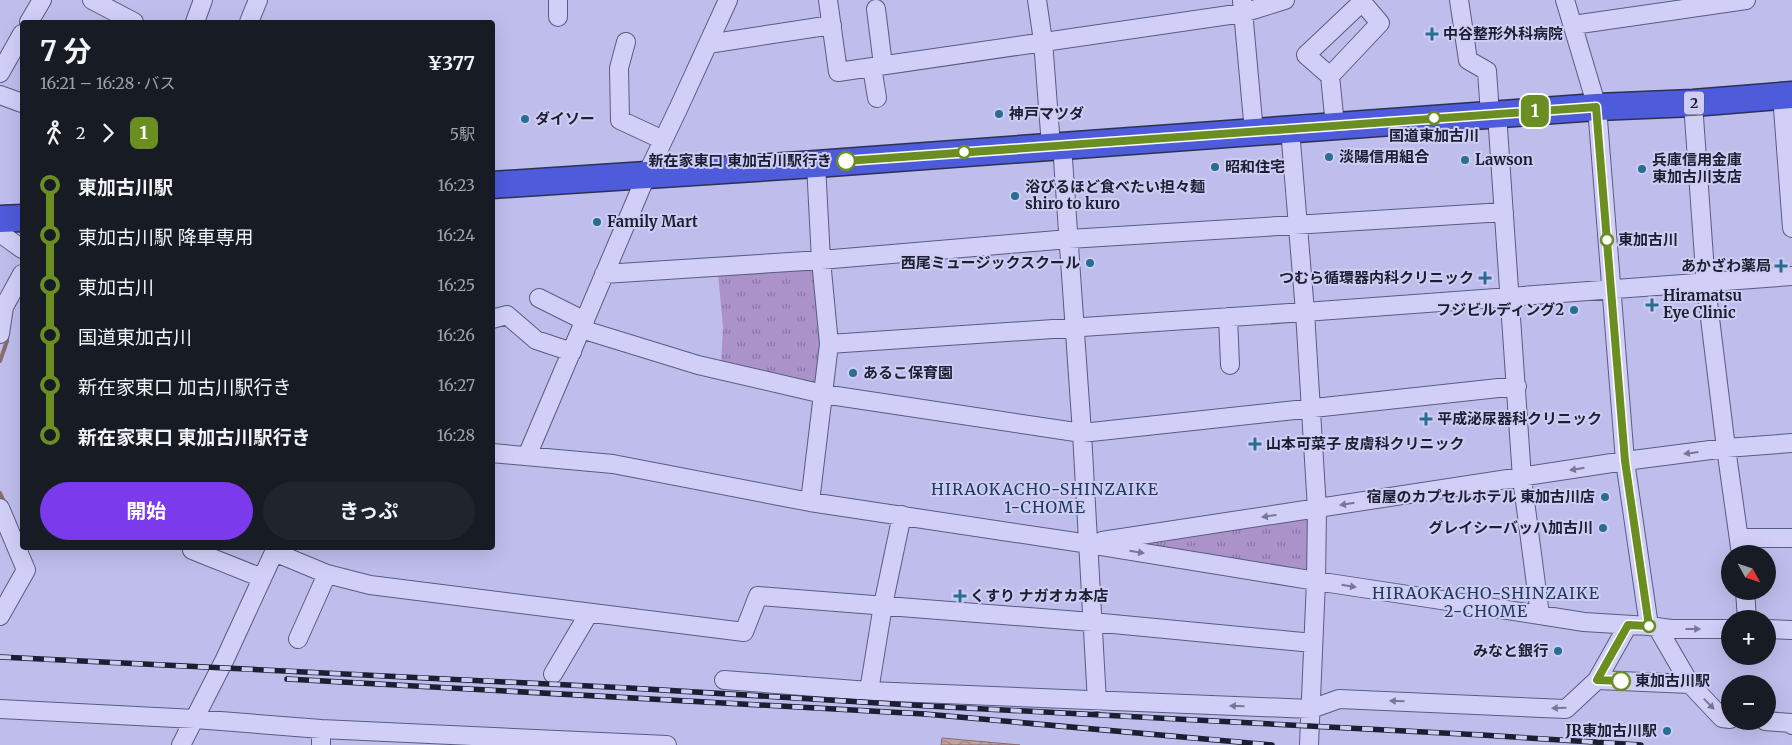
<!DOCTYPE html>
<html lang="ja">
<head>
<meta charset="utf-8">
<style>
  :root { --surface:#171b24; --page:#20242c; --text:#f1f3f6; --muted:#9ea1a6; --accent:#7c3aed }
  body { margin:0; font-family:Merriweather,"Noto Sans JP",serif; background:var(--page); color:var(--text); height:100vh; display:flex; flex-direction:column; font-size:19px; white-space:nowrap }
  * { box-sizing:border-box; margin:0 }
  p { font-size:16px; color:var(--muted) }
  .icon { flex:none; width:28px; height:28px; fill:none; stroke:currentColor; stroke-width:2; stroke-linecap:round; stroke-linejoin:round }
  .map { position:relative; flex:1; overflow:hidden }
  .details { position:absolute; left:20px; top:20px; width:475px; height:530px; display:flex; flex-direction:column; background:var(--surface); border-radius:5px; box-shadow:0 5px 20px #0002 }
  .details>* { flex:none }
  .badge { padding:0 10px; border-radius:8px; font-size:18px; line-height:32px }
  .needle { width:32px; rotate:130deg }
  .fabs { position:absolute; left:1721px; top:545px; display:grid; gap:10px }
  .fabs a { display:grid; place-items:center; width:55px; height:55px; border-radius:50%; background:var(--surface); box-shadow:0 5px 20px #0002; font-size:25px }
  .map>.badge { position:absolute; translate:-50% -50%; box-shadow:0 0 0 2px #fff }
  .legs { display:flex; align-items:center; gap:8px; height:55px; padding:0 20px; font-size:16px }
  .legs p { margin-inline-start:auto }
  .overview { display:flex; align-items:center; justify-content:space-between; height:85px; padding:0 20px }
  h1 { font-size:28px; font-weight:700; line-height:38px }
  .cta { display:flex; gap:10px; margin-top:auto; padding:10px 20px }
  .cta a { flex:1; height:58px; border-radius:30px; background:var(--accent); color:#fff; font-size:20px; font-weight:700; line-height:58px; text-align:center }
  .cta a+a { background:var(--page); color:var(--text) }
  ul { padding:0 20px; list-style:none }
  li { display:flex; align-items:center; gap:18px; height:50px; font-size:19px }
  li i { display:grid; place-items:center; width:8px; height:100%; margin:0 6px; background:currentColor }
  li i::after { content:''; width:12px; height:12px; margin:-6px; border:4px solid; border-radius:50%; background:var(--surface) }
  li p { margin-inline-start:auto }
  li:first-child i { background:linear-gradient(#0000 50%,currentColor 0) }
  li:last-child i { background:linear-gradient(currentColor 50%,#0000 0) }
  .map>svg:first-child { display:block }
  .grass { fill:url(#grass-tufts) }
  .water { fill:url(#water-waves); stroke:#8a6c69 }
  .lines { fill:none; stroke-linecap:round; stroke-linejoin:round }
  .stream { stroke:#8a6c69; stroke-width:4 }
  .minor-casing { stroke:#575c83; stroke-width:20 }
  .highway-casing { stroke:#2c3250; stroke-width:29 }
  .minor { stroke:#d1cff7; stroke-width:18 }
  .highway { stroke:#4e5bdb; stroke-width:26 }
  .rail-casing { stroke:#1b1f32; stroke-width:5.5 }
  .rail { stroke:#cfccf4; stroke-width:4; stroke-dasharray:11; stroke-linecap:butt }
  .oneway { fill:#767794 }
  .line-1-casing { stroke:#fff; stroke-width:11 }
  .line-1 { stroke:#6b8e23; stroke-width:8 }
  .poi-dot { fill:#296d90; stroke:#cfccf4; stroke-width:2 }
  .stop-1-dot { fill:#fff; stroke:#6b8e23; stroke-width:2.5 }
  .labels { text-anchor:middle; stroke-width:4; stroke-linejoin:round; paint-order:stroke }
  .shield { fill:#cfccf4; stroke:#51536c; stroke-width:1 }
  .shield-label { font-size:14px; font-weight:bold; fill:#1b1f32 }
  .poi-label { font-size:15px; font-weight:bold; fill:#1b1f32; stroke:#cfccf4; text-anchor:start }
  .stop-label { font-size:15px; font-weight:bold; fill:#1b1f32; stroke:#cfccf4; text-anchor:start }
  .neighbourhood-label { font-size:16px; letter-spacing:1px; fill:#1c395e; stroke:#cfccf4 }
</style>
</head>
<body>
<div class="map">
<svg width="1792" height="745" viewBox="0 0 1792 745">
  <defs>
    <pattern id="grass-tufts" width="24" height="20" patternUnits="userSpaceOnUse" patternTransform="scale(1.25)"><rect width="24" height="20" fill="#ab92c9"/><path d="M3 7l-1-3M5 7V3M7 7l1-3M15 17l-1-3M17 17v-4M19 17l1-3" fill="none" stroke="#8a77a4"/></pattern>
    <pattern id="water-waves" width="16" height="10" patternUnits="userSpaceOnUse" patternTransform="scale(1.25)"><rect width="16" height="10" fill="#bda2a1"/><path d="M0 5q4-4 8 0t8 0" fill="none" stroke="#998384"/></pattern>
  </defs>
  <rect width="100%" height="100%" fill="#bfbdec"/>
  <path class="grass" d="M813,268L817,272L820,351L816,384L721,364L723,327L718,274Z
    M1306,516L1311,522L1310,568L1305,573L1137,547V541Z"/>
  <path class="water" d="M942,738L1020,745H941Z"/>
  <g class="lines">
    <path class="stream" d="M0,361L7,341V335
      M0,493L5,504"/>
    <g class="minor-casing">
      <path id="minor" d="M92,0L134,22
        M828,0L838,72L1243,13L1285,0
        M1037,0L1043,41L1051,146
        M1242,0L1254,132
        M1459,0L1468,60L1487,71L1490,114
        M1565,0L1597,107L1625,461L1649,626
        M876,9L883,65
        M558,17V0
        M29,22L42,0
        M195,22L203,0
        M249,22L258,0
        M1573,25L1746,0
        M626,42L619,68L620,120L663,140
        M708,44L832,25
        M872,67L877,98
        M0,73L22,34
        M1330,76L1306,55L1362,2L1380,23L1330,76L1335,125
        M0,95L22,103
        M1782,95L1792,228
        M1693,103L1706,286L1726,448L1741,554
        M1497,114L1522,478L1540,615
        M1290,129L1305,312L1317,509L1316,581L1309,745
        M1062,145L1082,433L1097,702
        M0,233L22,249
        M604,274L821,260L1069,239L1504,212
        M539,298L585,321
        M1228,317L1230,365
        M492,319L507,315L536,340L572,352
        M581,329L698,365L823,394L1082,433L1517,386
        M0,334L4,307L22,274
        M829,344L1305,312L1792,276
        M492,453L613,464L810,502L1089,544L1316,581L1540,615L1584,622L1649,626L1671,629H1730
        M527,456L647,174L679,107L728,0
        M810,502L829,344L821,260L816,164
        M0,508L26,570L0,616
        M1739,538H1792
        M1102,541L1625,461L1726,448L1792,443
        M192,550L262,578
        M274,552L327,574L370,585L744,632L758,596L1092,622L1313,643
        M1745,591L1747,619
        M1628,625L1597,680L1690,684L1657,627
        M1768,629L1792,630
        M298,639L327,574
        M553,674L589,613
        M724,680L869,691L1311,709L1339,699L1566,709L1597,680
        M1690,684L1722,718L1730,719
        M869,691L883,605L902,515
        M0,709L195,719L321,729L667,745
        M1765,721L1791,723L1792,725
        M321,729V745
        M181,745L225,659L276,548"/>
    </g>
    <g class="highway-casing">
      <path id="highway" d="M492,185L816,164L1597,107L1693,103L1792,95
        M0,219L22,218"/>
    </g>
    <use href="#minor" class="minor"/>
    <use href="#highway" class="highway"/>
    <g class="rail-casing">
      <path id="rail" d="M0,657L629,688L928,706L1482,735L1641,745
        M287,679L925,714L1272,745"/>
    </g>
    <use href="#rail" class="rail"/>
  </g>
  <defs><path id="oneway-solid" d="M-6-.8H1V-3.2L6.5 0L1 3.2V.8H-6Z" transform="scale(1.25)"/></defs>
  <g class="oneway">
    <use href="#oneway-solid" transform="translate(1691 453) rotate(173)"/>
    <use href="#oneway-solid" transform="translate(1577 469) rotate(171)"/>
    <use href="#oneway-solid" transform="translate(1347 504) rotate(171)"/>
    <use href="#oneway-solid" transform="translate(1269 516) rotate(172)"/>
    <use href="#oneway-solid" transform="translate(1137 552) rotate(9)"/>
    <use href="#oneway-solid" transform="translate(1349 586) rotate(9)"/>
    <use href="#oneway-solid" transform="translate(1693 629)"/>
    <use href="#oneway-solid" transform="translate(1397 701) rotate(-178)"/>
    <use href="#oneway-solid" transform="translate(1709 704) rotate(46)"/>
    <use href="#oneway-solid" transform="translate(1237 706) rotate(-178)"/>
    <use href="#oneway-solid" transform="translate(1559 708) rotate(178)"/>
  </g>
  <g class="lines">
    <g class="line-1-casing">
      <path id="line-1" d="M846,161L1596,107L1625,461L1649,626L1628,625L1597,680L1621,681"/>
    </g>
    <use href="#line-1" class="line-1"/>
  </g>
  <g class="poi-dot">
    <path d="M1429.5 26.5h5v5h5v5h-5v5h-5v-5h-5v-5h5z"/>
    <circle cx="999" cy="114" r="5"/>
    <circle cx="525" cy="119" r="5"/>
    <circle cx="1329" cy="157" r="5"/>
    <circle cx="1465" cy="160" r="5"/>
    <circle cx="1215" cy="167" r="5"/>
    <circle cx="1642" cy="169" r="5"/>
    <circle cx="1015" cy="196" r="5"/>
    <circle cx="597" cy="222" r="5"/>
    <circle cx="1090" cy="263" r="5"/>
    <path d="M1778.5 258.5h5v5h5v5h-5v5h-5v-5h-5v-5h5z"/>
    <path d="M1482.5 270.5h5v5h5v5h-5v5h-5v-5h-5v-5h5z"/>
    <path d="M1649.5 297.5h5v5h5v5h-5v5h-5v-5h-5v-5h5z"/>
    <circle cx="1574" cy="310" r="5"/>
    <circle cx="853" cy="373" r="5"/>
    <path d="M1423.5 411.5h5v5h5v5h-5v5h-5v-5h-5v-5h5z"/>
    <path d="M1252.5 436.5h5v5h5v5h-5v5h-5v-5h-5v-5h5z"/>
    <circle cx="1605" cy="497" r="5"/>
    <circle cx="1603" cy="528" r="5"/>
    <path d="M957.5 588.5h5v5h5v5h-5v5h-5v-5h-5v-5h5z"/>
    <circle cx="1558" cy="651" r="5"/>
    <circle cx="1667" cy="731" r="5"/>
  </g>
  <g class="stop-1-dot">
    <circle cx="1434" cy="118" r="6"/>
    <circle cx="964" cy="152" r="6"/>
    <circle cx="846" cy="161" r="9"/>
    <circle cx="1607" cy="240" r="6"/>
    <circle cx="1649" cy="626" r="6"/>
    <circle cx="1621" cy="681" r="9"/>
  </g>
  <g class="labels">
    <rect class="shield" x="1684" y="91.5" width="20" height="23" rx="4"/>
    <g class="shield-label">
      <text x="1694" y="108">2</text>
    </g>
    <g class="poi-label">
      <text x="1443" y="39">中谷整形外科病院</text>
      <text x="1009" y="119">神戸マツダ</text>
      <text x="535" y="124">ダイソー</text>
      <text x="1339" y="162">淡陽信用組合</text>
      <text x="1475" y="165">Lawson</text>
      <text x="1652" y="165">兵庫信用金庫<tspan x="1652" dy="17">東加古川支店</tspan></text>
      <text x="1225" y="172">昭和住宅</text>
      <text x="1025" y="192">浴びるほど食べたい担々麺<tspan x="1025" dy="17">shiro to kuro</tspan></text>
      <text x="607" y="227">Family Mart</text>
      <text x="1080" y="268" text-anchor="end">西尾ミュージックスクール</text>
      <text x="1771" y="271" text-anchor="end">あかざわ薬局</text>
      <text x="1474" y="283" text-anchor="end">つむら循環器内科クリニック</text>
      <text x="1663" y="301">Hiramatsu<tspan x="1663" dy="17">Eye Clinic</tspan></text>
      <text x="1564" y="315" text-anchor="end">フジビルディング2</text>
      <text x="863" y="378">あるこ保育園</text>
      <text x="1437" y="424">平成泌尿器科クリニック</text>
      <text x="1266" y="449">山本可菜子 皮膚科クリニック</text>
      <text x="1595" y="502" text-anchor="end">宿屋のカプセルホテル 東加古川店</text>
      <text x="1593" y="533" text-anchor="end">グレイシーバッハ加古川</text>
      <text x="970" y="601">くすり ナガオカ本店</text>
      <text x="1548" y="656" text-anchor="end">みなと銀行</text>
      <text x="1657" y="736" text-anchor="end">JR東加古川駅</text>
    </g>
    <g class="stop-label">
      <text x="1434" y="141" text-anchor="middle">国道東加古川</text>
      <text x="832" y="166" text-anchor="end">新在家東口 東加古川駅行き</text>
      <text x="1618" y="245">東加古川</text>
      <text x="1635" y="686">東加古川駅</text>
    </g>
    <g class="neighbourhood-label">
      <text x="1045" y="495">HIRAOKACHO-SHINZAIKE<tspan x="1045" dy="18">1-CHOME</tspan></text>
      <text x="1486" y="599">HIRAOKACHO-SHINZAIKE<tspan x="1486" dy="18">2-CHOME</tspan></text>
    </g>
  </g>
</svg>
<div class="fabs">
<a><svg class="needle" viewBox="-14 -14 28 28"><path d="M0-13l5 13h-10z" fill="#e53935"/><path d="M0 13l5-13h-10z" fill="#9ea1a6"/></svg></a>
<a>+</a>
<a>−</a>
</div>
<b class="badge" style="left:1535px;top:111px;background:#6b8e23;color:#fff">1</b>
<section class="details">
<div class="overview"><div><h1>7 分</h1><p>16:21 – 16:28 · バス</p></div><b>¥377</b></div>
<div class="legs"><svg class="icon" aria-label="walk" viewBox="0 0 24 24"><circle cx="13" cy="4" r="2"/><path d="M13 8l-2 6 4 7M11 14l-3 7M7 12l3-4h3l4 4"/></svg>2<svg class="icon" aria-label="forward" viewBox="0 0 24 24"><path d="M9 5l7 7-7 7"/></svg><b class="badge" style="background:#6b8e23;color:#fff">1</b><p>5駅</p></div>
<ul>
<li><i style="color:#6b8e23"></i><b>東加古川駅</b><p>16:23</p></li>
<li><i style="color:#6b8e23"></i><span>東加古川駅 降車専用</span><p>16:24</p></li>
<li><i style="color:#6b8e23"></i><span>東加古川</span><p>16:25</p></li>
<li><i style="color:#6b8e23"></i><span>国道東加古川</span><p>16:26</p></li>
<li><i style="color:#6b8e23"></i><span>新在家東口 加古川駅行き</span><p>16:27</p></li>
<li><i style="color:#6b8e23"></i><b>新在家東口 東加古川駅行き</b><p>16:28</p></li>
</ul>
<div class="cta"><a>開始</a><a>きっぷ</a></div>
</section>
</div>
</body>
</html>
